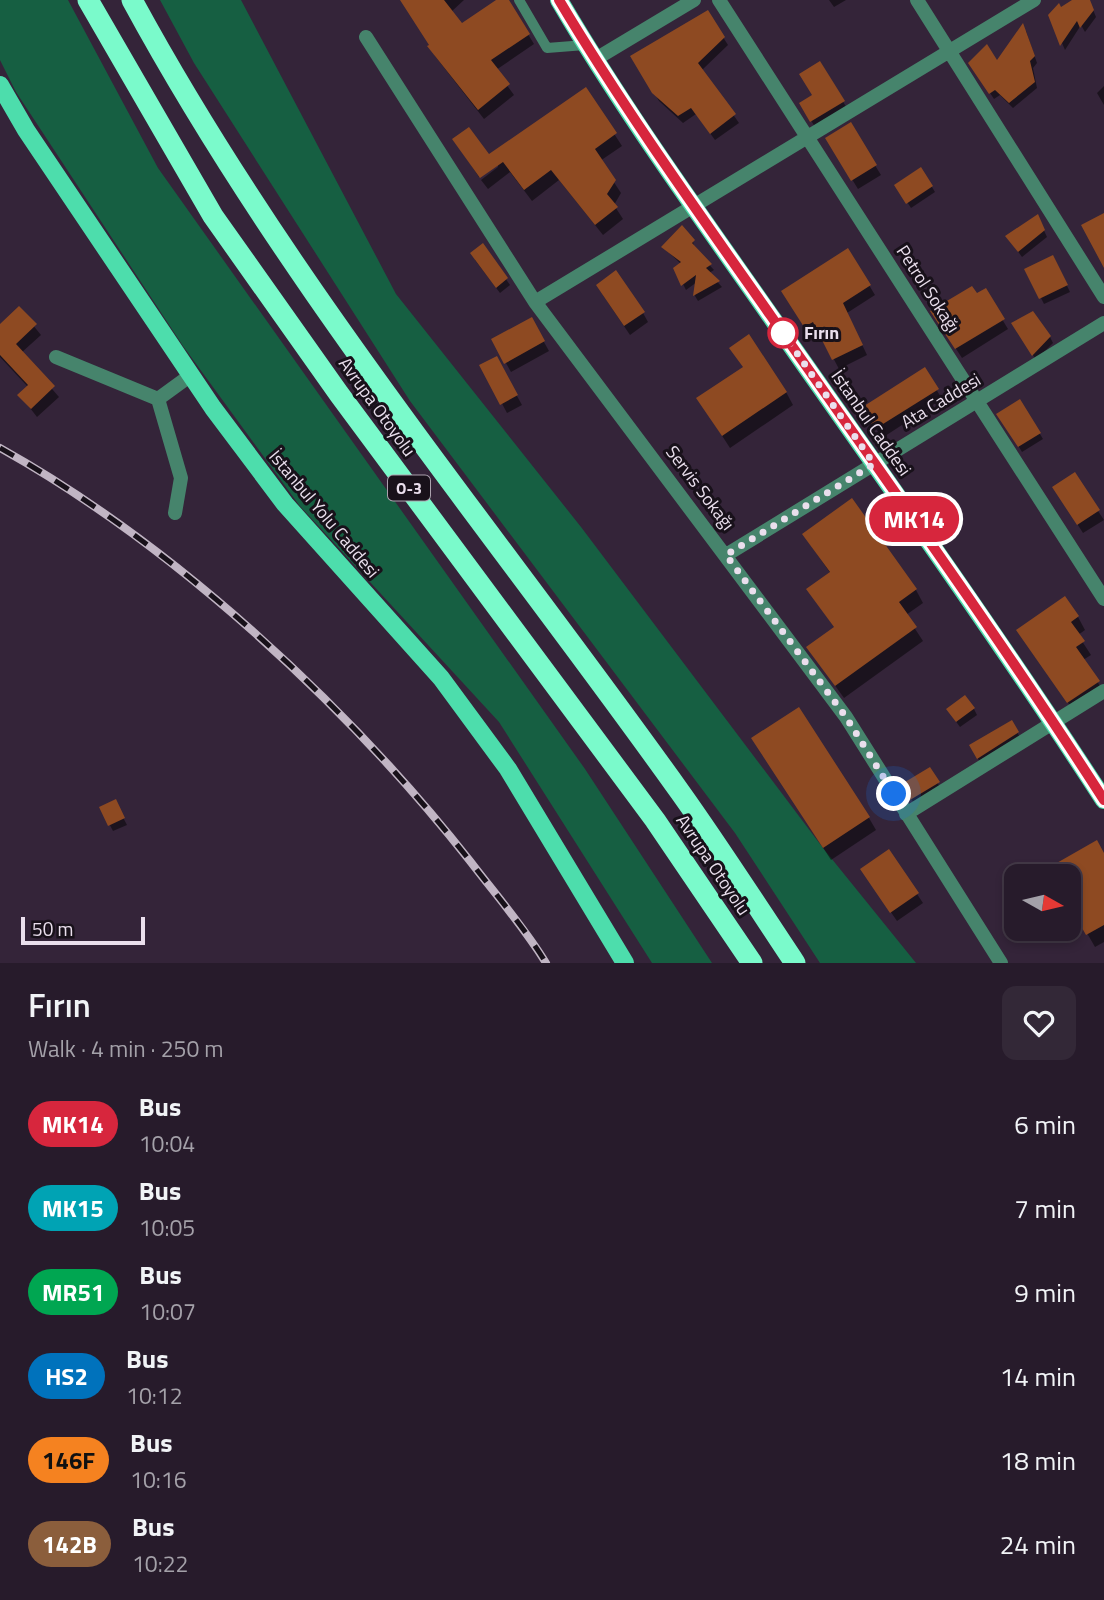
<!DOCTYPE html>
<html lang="en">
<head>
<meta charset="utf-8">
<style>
  :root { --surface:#271b2b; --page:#332837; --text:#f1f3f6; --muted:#a4a1a9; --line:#433947 }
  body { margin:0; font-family:"Titillium Web",sans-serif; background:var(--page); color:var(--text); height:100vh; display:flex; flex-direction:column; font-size:26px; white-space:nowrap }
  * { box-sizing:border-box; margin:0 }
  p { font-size:23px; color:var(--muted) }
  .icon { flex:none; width:38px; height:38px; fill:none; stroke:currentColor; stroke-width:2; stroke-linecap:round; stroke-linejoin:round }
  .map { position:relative; height:963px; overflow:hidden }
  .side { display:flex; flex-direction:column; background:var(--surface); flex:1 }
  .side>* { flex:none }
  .badge { padding:0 14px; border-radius:23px; font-size:24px; line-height:46px }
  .needle { width:46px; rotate:98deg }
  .fabs { position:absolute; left:1004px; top:864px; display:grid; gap:14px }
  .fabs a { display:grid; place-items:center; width:77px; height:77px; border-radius:14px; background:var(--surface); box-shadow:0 4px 10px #0003,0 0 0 2px var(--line); font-size:35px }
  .scale { position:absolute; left:21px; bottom:18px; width:124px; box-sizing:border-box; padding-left:7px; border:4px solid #eadfed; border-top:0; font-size:19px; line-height:24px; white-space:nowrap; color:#eadfed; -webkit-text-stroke:5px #18111a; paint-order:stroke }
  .you { position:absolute; width:35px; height:35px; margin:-18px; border:5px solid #fff; border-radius:50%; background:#1a73e8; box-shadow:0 0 0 10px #1a73e833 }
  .map>.badge { position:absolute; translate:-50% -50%; box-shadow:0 0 0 4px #fff }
  .round { display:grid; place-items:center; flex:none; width:74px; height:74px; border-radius:14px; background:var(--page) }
  .overview { display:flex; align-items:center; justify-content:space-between; height:119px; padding:0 28px }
  h1 { font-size:33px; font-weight:600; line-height:52px }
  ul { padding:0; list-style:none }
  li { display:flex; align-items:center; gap:21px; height:84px; padding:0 28px }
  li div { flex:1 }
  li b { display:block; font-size:26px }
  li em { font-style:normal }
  li .badge { min-width:77px; font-weight:700; text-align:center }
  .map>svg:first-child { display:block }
  .forest { fill:#165f42 }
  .shadow { fill:#0007 }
  .building { fill:#8e4a22 }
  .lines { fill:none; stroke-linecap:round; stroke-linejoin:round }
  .lane { stroke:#46846c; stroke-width:10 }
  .street { stroke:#46846c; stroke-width:14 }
  .primary { stroke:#4dddac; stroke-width:18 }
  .highway { stroke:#7afacb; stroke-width:21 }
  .rail-casing { stroke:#c1b5c4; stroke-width:8 }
  .rail { stroke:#18111a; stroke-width:5; stroke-dasharray:16; stroke-linecap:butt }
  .line-casing { stroke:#fff; stroke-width:16 }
  .line { stroke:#d7263d; stroke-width:10 }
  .walk { stroke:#eadfed; stroke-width:7; stroke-dasharray:0 12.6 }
  .stop-dot { fill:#fff; stroke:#d7263d; stroke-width:3.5 }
  .labels { text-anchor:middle; stroke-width:6; stroke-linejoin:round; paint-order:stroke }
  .shield { fill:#18111a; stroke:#aba1ae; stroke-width:2 }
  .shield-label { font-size:16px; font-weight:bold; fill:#eadfed }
  .street-label { font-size:18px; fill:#eadfed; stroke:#18111a }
  .stop-label { font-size:18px; font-weight:bold; fill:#eadfed; stroke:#18111a; text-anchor:start }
</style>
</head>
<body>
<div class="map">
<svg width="1104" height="963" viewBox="0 0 1104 963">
  <rect width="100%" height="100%" fill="#342439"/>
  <path class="forest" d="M0,0H68L158,168L585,769L712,963H652L499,722L299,505L183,346L16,92L0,60Z
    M160,0H241L396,294L581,527L823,848L916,963H820L735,833L410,401L194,63Z"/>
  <path class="shadow" d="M409,0H464L451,12L461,25L499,0H507L534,44L496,70L514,95L484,119L435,56Z
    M829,0H846L834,7Z
    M1076,0H1089L1096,17L1085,32L1081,25L1065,50L1050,15Z
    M707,12L728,45L702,70L739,123L715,140L696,114L683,123L659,101L633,56Z
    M1026,31L1037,63L1033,68L1037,88L1013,108L1000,95L994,99L974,69L997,64Z
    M819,64L847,108L815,127L801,104L814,96Z
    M1104,86V105L1097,93Z
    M586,90L622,146L600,161L621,193L614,205L623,219L603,235L559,180L532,201L510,172L488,189L481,180L498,167V163L479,177L454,140L488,156Z
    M850,125L881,175L858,189L827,139Z
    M921,169L935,192L911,208L896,185Z
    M1040,222L1047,237L1022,257L1011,242Z
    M693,241L694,248L714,270L709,273L722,287L698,301L695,296L697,282L686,290L675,268L681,264L663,247Z
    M483,246L510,285L500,293L475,260Z
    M848,250L875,295L847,313L867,355L839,369L819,331L811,336L783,291Z
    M1056,263L1070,292L1044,304L1027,270Z
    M985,291L1008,329L962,358L938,321Z
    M603,295L643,313L648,322L630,335Z
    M19,308L41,335L21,353L59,397L37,417L20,395L28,387L0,357V326Z
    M531,319L549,351L511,372L493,340Z
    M1014,324L1050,337L1053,343L1036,360Z
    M496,358L522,405L507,413L482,366Z
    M744,368L786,392L793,405L730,448L706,411Z
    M924,369L942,399L882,438L869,418Z
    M1020,401L1043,439L1022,452L999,414Z
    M1060,497L1098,511L1104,520L1083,533Z
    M812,547L916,590L923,603L906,615L923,641L844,698L808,648L835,628L808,590L831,574Z
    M1078,617L1085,630L1078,635L1091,655L1083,660L1104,692L1076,714L1026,643Z
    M974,709L977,715L960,727L952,716Z
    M1011,722L1021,739L981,764L971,746Z
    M761,751L869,818L876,830L831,860Z
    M930,770L941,789L915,805L903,786Z
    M115,802L127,825L113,831L101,808Z
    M1104,856V942L1095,947L1069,902V877Z
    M868,879L917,894L923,903L897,921Z"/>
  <path class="building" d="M400,0H444L462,23L496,0H509L530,34L491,60L510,84L478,110L427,46L429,45Z
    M1072,0H1090L1094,10L1080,28L1077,21L1060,46L1048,15L1059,3L1061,7Z
    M708,10L725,37L698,63L736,114L710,134L691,108L678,116L652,93L630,56Z
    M1023,23L1035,56L1030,61L1035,82L1009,103L995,90L989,94L968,63L987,44L997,60Z
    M820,61L845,101L810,122L799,103L812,95L799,74Z
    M586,87L617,133L595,149L616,180L607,194L618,207L595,225L551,170L524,190L503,162L480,178L452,139L469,127L489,154Z
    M851,122L877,165L851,181L825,138Z
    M921,167L933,186L906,204L894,185Z
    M1104,213V268L1081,225Z
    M1038,214L1045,230L1018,252L1005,236Z
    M682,225L695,240L692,243L712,264L706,268L720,281L693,296L696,275L681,286L673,268L681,262L661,247Z
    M483,243L508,278L496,288L470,253Z
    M848,248L871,285L843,303L863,345L832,360L813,322L804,327L781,291Z
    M1053,255L1068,285L1039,299L1024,269Z
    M616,270L645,312L624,326L596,285Z
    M972,286L977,293L986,288L1005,319L955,349L930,311Z
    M19,306L37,324L16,344L55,386L31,409L17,395L28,385L0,355V324Z
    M1033,311L1051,336L1032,356L1011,323Z
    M532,317L545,341L504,364L491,339Z
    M749,334L787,392L722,436L696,398L743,367L729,348Z
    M497,356L518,395L500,405L479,365Z
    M925,367L939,389L875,429L861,408Z
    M1020,399L1041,433L1018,447L996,414Z
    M1075,472L1100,510L1077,525L1052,487Z
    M852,498L917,589L899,602L917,627L835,686L806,647L834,627L806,589L830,572L802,534Z
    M1065,596L1079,616L1071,622L1085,641L1076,647L1100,681L1067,703L1016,630Z
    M965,695L975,708L956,722L946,709Z
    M799,707L870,817L823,848L751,738Z
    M1012,720L1019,732L977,759L969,745Z
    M930,767L940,782L910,800L900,785Z
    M116,799L125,818L108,826L99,807Z
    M1097,840L1104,853V925L1086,935L1069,905V877H1053L1048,868Z
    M889,849L919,893L890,913L860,869Z"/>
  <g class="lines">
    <path class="lane" d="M519,0L547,48L585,45"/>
    <path class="street" d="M719,0L1104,599
      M917,0L1104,297
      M366,37L535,302L846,717L1001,963
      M594,60L694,0
      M535,302L1034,0
      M56,357L158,399
      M158,399L181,478L175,513
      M158,399L191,375
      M726,555L1104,323
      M906,814L1104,691"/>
    <path class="primary" d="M559,0C624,111 700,215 774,321C885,479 998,637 1104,800
      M0,85L26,130L213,408L285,504L441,678L508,769L625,963"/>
    <path class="highway" d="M88,0L213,216L339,394L655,820L752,963
      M132,0C286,284 494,531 680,792C720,848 757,906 795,963"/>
    <g class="rail-casing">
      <path id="rail" d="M0,448C174,545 347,705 470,861C496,895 524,927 546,963"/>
    </g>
    <use href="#rail" class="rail"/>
  </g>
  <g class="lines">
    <g class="line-casing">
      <path id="line" d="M559,0C624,109 698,212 771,316C883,476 998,635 1104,800"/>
    </g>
    <use href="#line" class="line"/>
    <path class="walk" d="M783,333L874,464L726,555L846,717L894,794"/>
  </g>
  <circle class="stop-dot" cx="783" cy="333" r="14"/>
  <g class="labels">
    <rect class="shield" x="388" y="475.5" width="42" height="25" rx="5"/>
    <g class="shield-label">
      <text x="409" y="494">O-3</text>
    </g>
    <g class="street-label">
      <text transform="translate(928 289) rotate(57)" y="6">Petrol Sokağı</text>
      <text transform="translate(941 401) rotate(-31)" y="6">Ata Caddesi</text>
      <text transform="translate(377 407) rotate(54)" y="6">Avrupa Otoyolu</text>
      <text transform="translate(871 423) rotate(55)" y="6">İstanbul Caddesi</text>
      <text transform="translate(700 488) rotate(53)" y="6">Servis Sokağı</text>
      <text transform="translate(324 514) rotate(50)" y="6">İstanbul Yolu Caddesi</text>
      <text transform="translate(713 865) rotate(56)" y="6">Avrupa Otoyolu</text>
    </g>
    <g class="stop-label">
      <text x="804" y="339">Fırın</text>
    </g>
  </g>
</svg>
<div class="fabs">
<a><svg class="needle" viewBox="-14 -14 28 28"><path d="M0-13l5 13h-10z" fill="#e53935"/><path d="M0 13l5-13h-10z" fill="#a4a1a9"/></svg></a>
</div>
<div class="scale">50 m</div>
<div class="you" style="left:894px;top:794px"></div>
<b class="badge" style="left:914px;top:519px;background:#d7263d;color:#fff">MK14</b>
</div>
<section class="side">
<div class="overview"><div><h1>Fırın</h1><p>Walk · 4 min · 250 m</p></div><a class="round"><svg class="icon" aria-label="heart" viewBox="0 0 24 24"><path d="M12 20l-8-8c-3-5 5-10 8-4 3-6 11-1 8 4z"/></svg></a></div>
<ul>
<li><span class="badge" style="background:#d7263d;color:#fff">MK14</span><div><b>Bus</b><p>10:04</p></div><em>6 min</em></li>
<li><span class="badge" style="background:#00a3b4;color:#fff">MK15</span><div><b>Bus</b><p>10:05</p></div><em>7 min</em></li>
<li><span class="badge" style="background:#00a651;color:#fff">MR51</span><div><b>Bus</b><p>10:07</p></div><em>9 min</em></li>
<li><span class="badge" style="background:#0072bc;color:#fff">HS2</span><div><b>Bus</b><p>10:12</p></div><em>14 min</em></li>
<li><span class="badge" style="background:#f58220;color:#111">146F</span><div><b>Bus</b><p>10:16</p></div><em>18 min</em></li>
<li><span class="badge" style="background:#8b5e3c;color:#fff">142B</span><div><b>Bus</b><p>10:22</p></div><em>24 min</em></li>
</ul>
</section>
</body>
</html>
